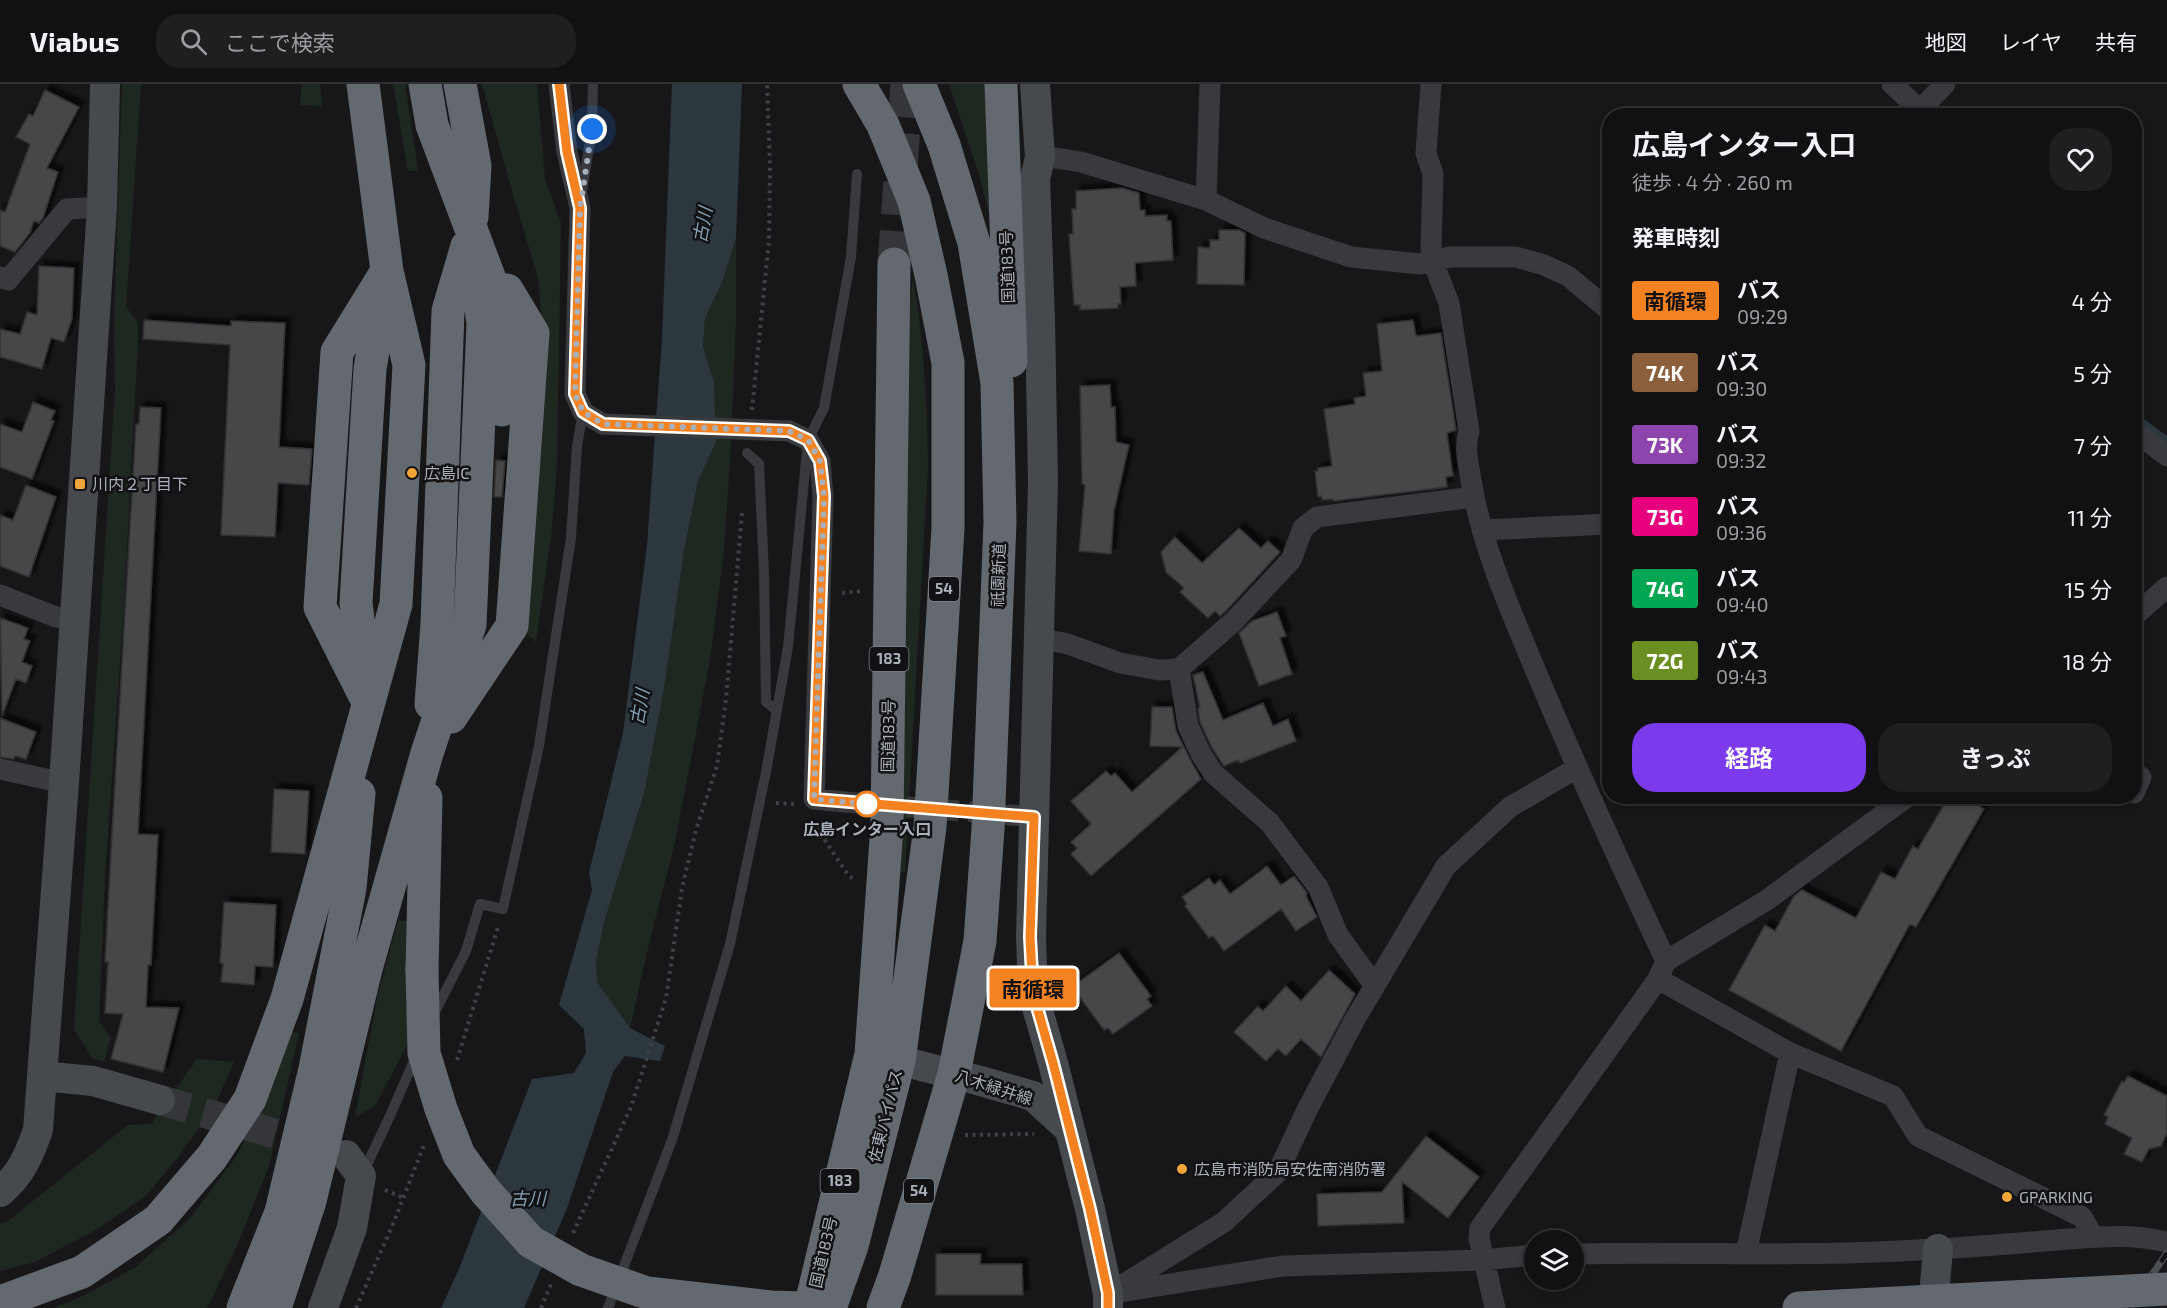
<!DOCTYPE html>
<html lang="ja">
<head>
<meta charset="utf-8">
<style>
  :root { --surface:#111113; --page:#1e1f21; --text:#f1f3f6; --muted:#9c9da0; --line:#303133; --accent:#7c3aed }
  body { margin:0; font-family:"Exo 2","Noto Sans JP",sans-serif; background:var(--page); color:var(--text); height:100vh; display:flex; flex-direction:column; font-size:22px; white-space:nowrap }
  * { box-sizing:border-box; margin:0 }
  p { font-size:20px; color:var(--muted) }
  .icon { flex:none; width:33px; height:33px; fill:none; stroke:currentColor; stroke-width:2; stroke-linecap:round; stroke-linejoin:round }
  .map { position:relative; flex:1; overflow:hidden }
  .side { position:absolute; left:1602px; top:24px; width:540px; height:696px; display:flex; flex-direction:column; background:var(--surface); border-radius:24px; box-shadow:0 3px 9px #0003,0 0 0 2px var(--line) }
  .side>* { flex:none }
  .badge { padding:0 12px; border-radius:4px; font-size:21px; line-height:39px }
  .controls { position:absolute; left:1524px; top:1146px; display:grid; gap:12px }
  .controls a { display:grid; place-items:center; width:60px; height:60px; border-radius:50%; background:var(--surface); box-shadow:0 3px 9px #0003,0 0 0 2px var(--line); font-size:30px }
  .you { position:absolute; width:30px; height:30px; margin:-15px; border:4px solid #fff; border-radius:50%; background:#1a73e8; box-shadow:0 0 0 9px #1a73e833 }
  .map>.badge { position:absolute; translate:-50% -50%; box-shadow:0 0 0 3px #fff }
  h2 { padding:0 30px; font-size:22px; line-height:54px }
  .round { display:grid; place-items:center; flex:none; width:63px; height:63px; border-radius:24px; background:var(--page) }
  .headline { display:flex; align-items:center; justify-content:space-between; height:102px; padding:0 30px }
  h1 { font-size:28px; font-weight:700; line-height:45px }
  .primary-button { display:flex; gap:12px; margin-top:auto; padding:12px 30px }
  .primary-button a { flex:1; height:69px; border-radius:24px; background:var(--accent); color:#fff; font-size:24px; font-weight:700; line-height:69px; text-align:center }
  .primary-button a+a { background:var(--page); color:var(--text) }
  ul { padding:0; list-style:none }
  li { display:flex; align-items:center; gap:18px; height:72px; padding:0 30px }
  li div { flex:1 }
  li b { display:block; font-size:22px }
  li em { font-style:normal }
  li .badge { min-width:66px; font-weight:700; text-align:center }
  header { display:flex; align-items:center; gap:36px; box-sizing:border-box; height:84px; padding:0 30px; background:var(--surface); border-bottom:2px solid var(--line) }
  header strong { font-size:28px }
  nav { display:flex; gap:33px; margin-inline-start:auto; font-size:21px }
  .search { width:420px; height:54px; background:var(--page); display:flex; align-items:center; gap:15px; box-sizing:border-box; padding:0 21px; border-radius:24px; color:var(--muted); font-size:22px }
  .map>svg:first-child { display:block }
  .green { fill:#1f2820 }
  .water { fill:#2d383e }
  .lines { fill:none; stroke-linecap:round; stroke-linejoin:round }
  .stream { stroke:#2d383e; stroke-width:8 }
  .building { fill:#444649; stroke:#313235; stroke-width:1.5; filter:url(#shadow) }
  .street-tunnel { stroke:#343639; stroke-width:21; stroke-dasharray:21 10; stroke-linecap:butt }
  .secondary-tunnel { stroke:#343639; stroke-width:30; stroke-dasharray:30 15; stroke-linecap:butt }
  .highway-tunnel { stroke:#343639; stroke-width:33; stroke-dasharray:33 16; stroke-linecap:butt }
  .path { stroke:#3e4145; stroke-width:4; stroke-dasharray:3 4.5; stroke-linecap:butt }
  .lane { stroke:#383a3e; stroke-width:10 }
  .street { stroke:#383a3e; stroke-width:21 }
  .secondary { stroke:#46494e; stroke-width:30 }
  .highway { stroke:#64686f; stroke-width:33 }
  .rail-casing { stroke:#4b4e53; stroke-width:7 }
  .rail { stroke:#121214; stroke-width:4.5; stroke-dasharray:14; stroke-linecap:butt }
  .street-bridge { stroke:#383a3e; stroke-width:21 }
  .highway-bridge { stroke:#64686f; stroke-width:33 }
  .line-casing { stroke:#fff; stroke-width:14 }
  .line { stroke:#f58220; stroke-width:9 }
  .walk { stroke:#aab0b9; stroke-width:6; stroke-dasharray:0 10.8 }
  .poi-dot { fill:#f2a537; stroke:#121214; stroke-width:2 }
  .stop-dot { fill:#fff; stroke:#f58220; stroke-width:3 }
  .labels { text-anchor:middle; stroke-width:5; stroke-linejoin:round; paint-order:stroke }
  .shield { fill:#121214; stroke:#7c8188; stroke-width:1.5 }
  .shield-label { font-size:15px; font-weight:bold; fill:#aab0b9 }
  .street-label { font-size:16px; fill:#aab0b9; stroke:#121214 }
  .poi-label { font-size:16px; fill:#aab0b9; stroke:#121214; text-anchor:start }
  .stop-label { font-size:16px; font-weight:bold; fill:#aab0b9; stroke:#121214 }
  .water-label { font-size:18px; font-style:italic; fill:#81a0b4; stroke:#121214 }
</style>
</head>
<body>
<header>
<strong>Viabus</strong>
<div class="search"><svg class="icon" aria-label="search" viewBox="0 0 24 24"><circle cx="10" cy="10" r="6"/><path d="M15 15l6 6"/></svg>ここで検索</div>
<nav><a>地図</a><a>レイヤ</a><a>共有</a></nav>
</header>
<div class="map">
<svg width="2167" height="1224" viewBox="0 0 2167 1224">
  <defs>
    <filter id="shadow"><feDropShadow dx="5.5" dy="-5.5" stdDeviation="1.5" flood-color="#0009"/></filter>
  </defs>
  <rect width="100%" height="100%" fill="#171719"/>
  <path class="green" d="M122,0H141L126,223L138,238V257L124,520L105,794L99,938L111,954L104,978L93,975L74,946L115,306L114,235Z
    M302,0H320L322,22L300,21Z
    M393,0H405L418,86L408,87Z
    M482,0H537L545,95L561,139L557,382L551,453L536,558L527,550L535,432L542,238L538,194L514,114Z
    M949,0H985L991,137L979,91Z
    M736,154V237L731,359L724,466L710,576L675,758L649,860L630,944L597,898L596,877L605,835L644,710L664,605L684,467L698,397L716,358L714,298L703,263L705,234L722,199Z
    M913,193C924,257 927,318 928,382L905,788L898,789L908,237Z
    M398,836L413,838L408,959L375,1022L355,1033L377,914Z
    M289,948L299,949L269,1082L237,1162L207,1224H53L81,1213L136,1183L191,1133L238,1070L265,1013Z
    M197,975L234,978L215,1021L179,1072L146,1112L94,1147L35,1178L0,1187V1140L8,1137L128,1041L151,1040Z"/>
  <path class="water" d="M672,0H742L736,154L722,199L705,234L703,263L714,298L716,358L698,397L684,467L664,605L644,710L605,835L596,877L597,898L630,944L665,962L660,977L625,972L613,988L567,1124L524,1224H441L459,1185L532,995L574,989L586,969L584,945L559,921L592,806L589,789L623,649L647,461L662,254Z"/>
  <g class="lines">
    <path class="stream" d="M2134,333L2167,357"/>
  </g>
  <path class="building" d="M45,6L79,23L47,84L58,88L43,134L39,139L34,137L30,149L15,168L0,162V126L5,128L30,60L16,53L29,30L33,32Z
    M1122,104L1139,109L1140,126H1145V132L1167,131V137H1171L1173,176L1135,179L1136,202L1120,203L1121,220H1118V224L1080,226V221H1074L1069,150H1073L1072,125H1076V107Z
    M1219,146H1239L1245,149L1244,201L1197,200L1198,163L1210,164V156H1219Z
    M39,182L74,184L72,235L64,258L51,254L42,285L0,273V245L20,250L27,228L37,231Z
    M144,236L231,242V237L285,239L279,363L312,365L309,401L278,399L275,453L221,451L230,261L143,255Z
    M1413,236L1416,252L1441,249L1456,346L1447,349L1453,392L1446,393L1447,403L1333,417V415L1322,416L1321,412L1318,413L1315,387H1318V384L1332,382L1324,325L1355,320L1354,314L1366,312L1363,289L1382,287L1377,240Z
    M1110,301L1111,323H1115L1116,358L1129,361L1114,427L1111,470L1079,467L1085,401L1082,400L1080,302Z
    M33,318L55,327L51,336L54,337L32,395L0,383V340L22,348Z
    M140,323L161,324L138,750L158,751L151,881H148L146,923L179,924L163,988L111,975L123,930L105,929L108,878H105L112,749L136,340H139Z
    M496,376L505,377L502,413H494Z
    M26,401L56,413L29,493L0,482V431L13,436Z
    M1239,444L1261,464L1268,457L1280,468L1225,528L1220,532L1215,527L1208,534L1180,508L1184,504L1166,488L1161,468L1175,453L1202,479Z
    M1277,528L1286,552L1280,554L1292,590L1259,602L1239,549L1252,537Z
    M0,534L28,544L24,555L30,557L22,578L32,582L26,599L16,595L2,632Z
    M1203,588L1223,636L1263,619L1273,642L1288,635L1296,657L1240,679L1238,676L1224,682L1212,664L1200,638L1198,624H1200L1193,591Z
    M1152,623H1172L1176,647L1190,675L1201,695L1091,792L1071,770L1077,764L1071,758L1091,740L1071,717L1106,687L1111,692L1115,689L1132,708L1182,663L1150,662Z
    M0,634L36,648L26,675L15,672L14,675L0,673Z
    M274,705L309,707L305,770L271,768Z
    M1949,712H1962L1984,725L1916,843L1910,840L1841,967L1729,906L1765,841L1775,847L1794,812L1802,806L1856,834L1881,788L1895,795L1913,762L1918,765Z
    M1267,782L1281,801L1294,792L1307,809L1306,812L1317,833L1296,847L1281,825L1224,867L1213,852L1209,854L1185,822L1187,820L1182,813L1209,794L1214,801L1220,796L1230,810Z
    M224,818L276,821L273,883L255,882L254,901L221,898L223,880L220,879Z
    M1119,869L1151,912L1147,915L1152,922L1113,950L1108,944L1104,946L1072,903Z
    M1329,886L1355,910L1321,973L1301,955L1286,972L1278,965L1266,977L1234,948L1258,922L1263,927L1286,902L1301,917Z
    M2128,992L2167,1012V1049L2161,1062L2149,1065L2142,1078L2124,1070L2132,1054L2105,1040L2108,1033L2104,1031L2122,997L2124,998Z
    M1426,1052L1479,1093L1448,1134L1402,1098L1404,1139L1318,1142L1317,1110L1382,1108Z
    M936,1170H981L980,1180H1022L1023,1211H936Z"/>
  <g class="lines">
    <path class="street-tunnel" d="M845,718L999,730"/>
    <path class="secondary-tunnel" d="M160,1016L321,1063"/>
    <path class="highway-tunnel" d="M894,180L907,0"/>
    <path class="path" d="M752,326L769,156L770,83L767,0
      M842,509L864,507
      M776,719L795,720
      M812,737L848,791L855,796
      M457,976L499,840
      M965,1051L1034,1050
      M385,1106L404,1114
      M573,1149L631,1023L666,914L682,804L696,746L717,682L726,615L742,429
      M356,1224L393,1140L424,1061
      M541,1224L551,1200"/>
    <path class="lane" d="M582,107L592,45L593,0
      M747,369L759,380L764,488L766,618L777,627
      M434,930L466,867L480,820L503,825L539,662L571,454L577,362L583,328
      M363,1089L389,1034L416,972
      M608,1224L672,1056L730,860L766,688L788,563L808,356L824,324L851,173L857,90"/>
    <path class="street" d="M559,0L567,68L580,124L575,310L583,328L603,340
      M1431,0L1426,69L1433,90L1431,165L1433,178L1449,219L1469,347C1464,364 1468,378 1471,396C1482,464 1511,527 1537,590C1578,687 1621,782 1666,877
      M1892,0L1920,26L1924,32
      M1920,26L1945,0
      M1040,74H1056L1081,78L1206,116L1264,144L1351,173L1420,180L1450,173H1516L1544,181L1568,192L1610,227
      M1206,116L1210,0
      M0,193L8,196L67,125L102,123
      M789,347L808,356L820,377L823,412L814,715L845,718
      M2134,347L2167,372
      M1482,446L1610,440
      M0,511L56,533L75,536
      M2134,532L2167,503
      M1038,554L1068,560L1120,579L1159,586L1179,585L1234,537L1291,476L1303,444L1317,433L1474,413
      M1179,585L1188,642L1201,670L1213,689L1270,739L1318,803L1338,851L1375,902
      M0,685L64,699
      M2134,689L2141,693L2134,709
      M1009,731L1034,733
      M1658,895L1790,969L1893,1012L1918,1052L2082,1133L2093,1152
      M1746,1169L1790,969
      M1574,1170C1682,1167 1791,1173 1900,1167C1949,1165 1997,1161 2045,1157C2087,1154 2126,1148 2167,1158
      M1120,1208L1283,1182L1483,1176L1534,1171
      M1108,1210L1224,1138L1278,1088L1307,1026L1355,935L1446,782L1510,723L1577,684
      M1495,1224L1479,1154L1480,1144L1658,895L1666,877L1767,816L1908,712"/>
    <path class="secondary" d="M1035,0L1040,74L1035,94L1040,236L1043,398L1031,853L1033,909L1053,979L1090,1125L1108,1210V1224
      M877,971L977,996L1033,1012L1069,1045
      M42,992L93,997L160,1016
      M0,1108C21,1091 29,1071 38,1046L64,699L102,123L105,0
      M323,1224L352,1144L361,1092L346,1071
      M1933,1224L1938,1165"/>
    <path class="highway" d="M425,0L432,41L506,238L502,326
      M460,0L475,82L472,133
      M1001,0L1011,277
      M365,595L356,519L370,285L383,205
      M368,618L320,523L337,268L387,187
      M431,620L437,540L448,227L467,162
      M451,633L512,542L533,249L507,206
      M422,886L426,714
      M0,1218L82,1188L158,1136L212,1073L250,1015L287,915L396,520L409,281L387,187L363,0
      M243,1224L281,1128L315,985L350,804L359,710
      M275,1224L310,1117L366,885L427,669L470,541L483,240L472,147
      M810,1224L871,970L887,741L894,180
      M830,1224L852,1162L899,977L930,743L948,444V279L931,191L914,117L883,41L859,0
      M883,1224L895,1191L954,990L980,857L988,745L1000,438L997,299L974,159L944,61L919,0"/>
    <g class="rail-casing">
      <path id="rail" d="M2129,1224L2167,1169"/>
    </g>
    <use href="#rail" class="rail"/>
    <path class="street-bridge" d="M603,340L789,347"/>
    <path class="highway-bridge" d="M422,886L424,969L441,1025L459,1071L486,1108L531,1158L581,1186L647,1209L771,1223L802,1224
      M1799,1224L2167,1205"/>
  </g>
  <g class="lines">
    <g class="line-casing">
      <path id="line" d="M559,0L567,68L580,124L575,310L583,328L603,340L789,347L808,356L820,377L824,412L814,715L1034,733L1030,853L1033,909L1053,979L1090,1125L1108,1209V1224"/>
    </g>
    <use href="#line" class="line"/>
    <path class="walk" d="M592,45L580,124L575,310L583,328L603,340L789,347L808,356L820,377L824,412L814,715L867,720"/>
  </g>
  <g class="poi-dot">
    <circle cx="412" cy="389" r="6"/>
    <rect x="74" y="394" width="12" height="12" rx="3"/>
    <circle cx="1182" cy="1085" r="6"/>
    <circle cx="2007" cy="1113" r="6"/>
  </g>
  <circle class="stop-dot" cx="867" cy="720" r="12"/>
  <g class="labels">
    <g class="shield">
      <rect x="929" y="493" width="30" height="24" rx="4.5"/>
      <rect x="869.5" y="563" width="39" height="24" rx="4.5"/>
      <rect x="820.5" y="1085" width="39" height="24" rx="4.5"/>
      <rect x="904" y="1095" width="30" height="24" rx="4.5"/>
    </g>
    <g class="shield-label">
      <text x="944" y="510">54</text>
      <text x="889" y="580">183</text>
      <text x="840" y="1102">183</text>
      <text x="919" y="1112">54</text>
    </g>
    <g class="street-label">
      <text transform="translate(1007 183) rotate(-92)" y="6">国道183号</text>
      <text transform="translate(998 491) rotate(-88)" y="6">祇園新道</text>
      <text transform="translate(888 652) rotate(-89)" y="6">国道183号</text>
      <text transform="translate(994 1003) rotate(18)" y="6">八木緑井線</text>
      <text transform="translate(885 1032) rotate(-76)" y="6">佐東バイパス</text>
      <text transform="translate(823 1168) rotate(-77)" y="6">国道183号</text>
    </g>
    <g class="poi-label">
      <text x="424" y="395">広島IC</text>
      <text x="92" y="406">川内２丁目下</text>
      <text x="1194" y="1091">広島市消防局安佐南消防署</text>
      <text x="2019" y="1119">GPARKING</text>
    </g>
    <g class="stop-label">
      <text x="867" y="751">広島インター入口</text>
    </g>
    <g class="water-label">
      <text transform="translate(703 141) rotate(-80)" y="6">古川</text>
      <text transform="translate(640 623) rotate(-80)" y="6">古川</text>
      <text x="528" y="1121">古川</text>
    </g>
  </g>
</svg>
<div class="controls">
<a><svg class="icon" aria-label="layers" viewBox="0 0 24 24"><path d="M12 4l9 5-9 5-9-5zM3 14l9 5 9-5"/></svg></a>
</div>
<div class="you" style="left:592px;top:45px"></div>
<b class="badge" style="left:1033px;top:904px;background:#f58220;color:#111">南循環</b>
<section class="side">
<div class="headline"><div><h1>広島インター入口</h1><p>徒歩 · 4 分 · 260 m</p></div><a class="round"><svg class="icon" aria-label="heart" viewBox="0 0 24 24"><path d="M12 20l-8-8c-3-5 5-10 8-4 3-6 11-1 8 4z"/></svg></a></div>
<h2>発車時刻</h2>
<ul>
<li><span class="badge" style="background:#f58220;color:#111">南循環</span><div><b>バス</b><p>09:29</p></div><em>4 分</em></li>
<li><span class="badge" style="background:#8b5e3c;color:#fff">74K</span><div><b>バス</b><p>09:30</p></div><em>5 分</em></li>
<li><span class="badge" style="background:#8e44ad;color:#fff">73K</span><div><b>バス</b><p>09:32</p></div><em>7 分</em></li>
<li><span class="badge" style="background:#e6007e;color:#fff">73G</span><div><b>バス</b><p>09:36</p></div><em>11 分</em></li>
<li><span class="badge" style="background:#00a651;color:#fff">74G</span><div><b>バス</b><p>09:40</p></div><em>15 分</em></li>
<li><span class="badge" style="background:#6b8e23;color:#fff">72G</span><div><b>バス</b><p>09:43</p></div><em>18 分</em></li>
</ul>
<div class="primary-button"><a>経路</a><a>きっぷ</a></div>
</section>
</div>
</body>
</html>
